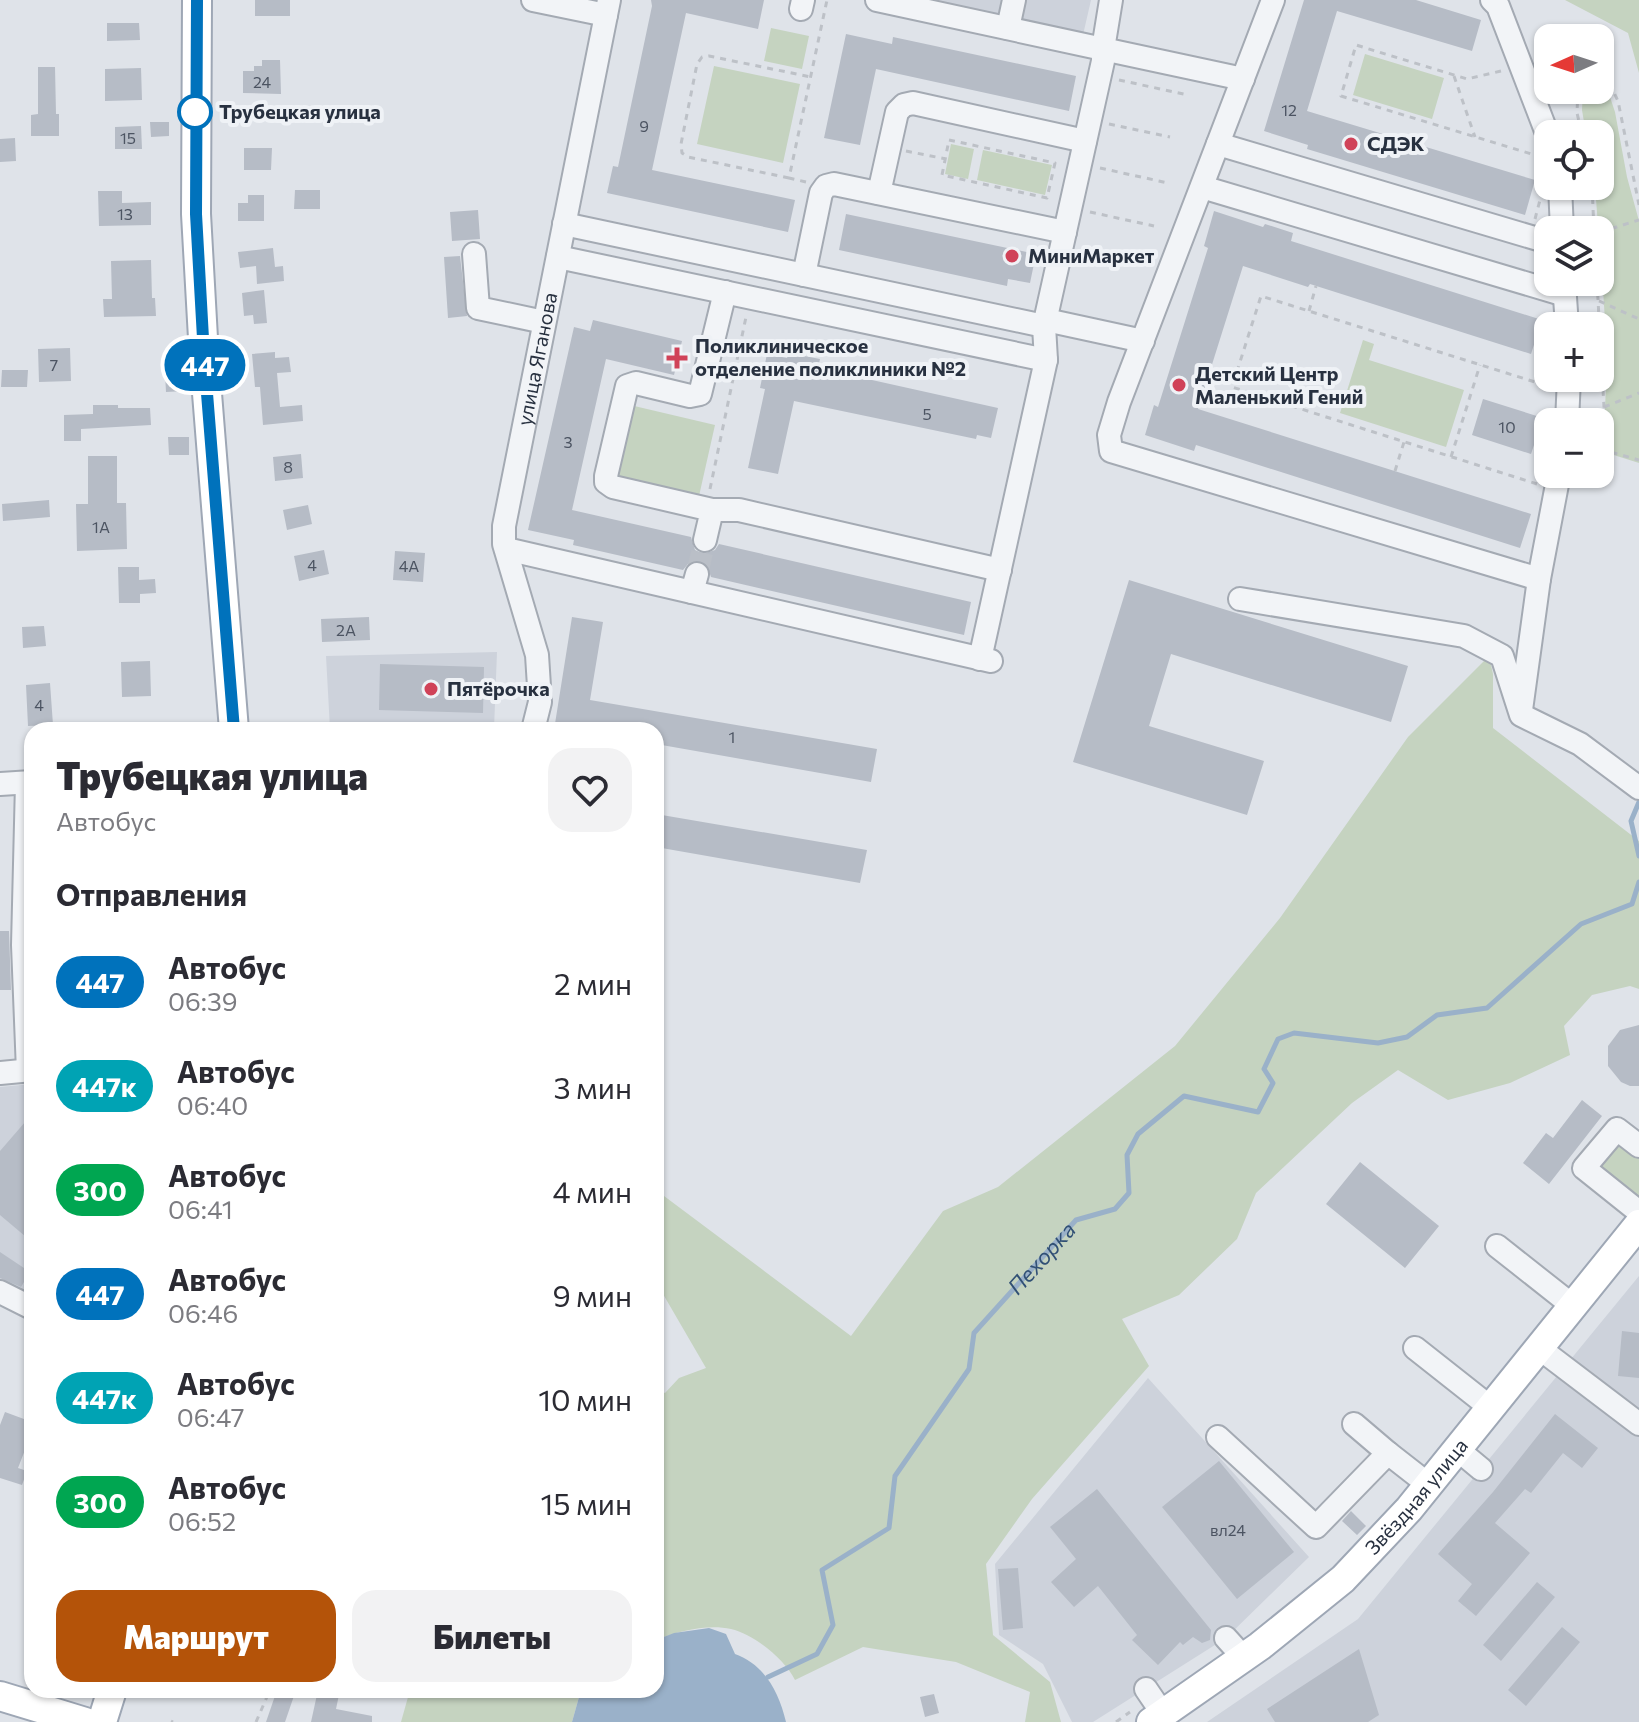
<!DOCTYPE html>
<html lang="ru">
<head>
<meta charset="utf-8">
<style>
  :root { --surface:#fff; --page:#f2f2f3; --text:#2b2b33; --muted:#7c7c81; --accent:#b45309 }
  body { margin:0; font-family:Commissioner,sans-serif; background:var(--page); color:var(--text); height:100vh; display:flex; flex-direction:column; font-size:30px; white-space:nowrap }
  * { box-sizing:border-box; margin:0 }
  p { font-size:26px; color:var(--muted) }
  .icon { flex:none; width:44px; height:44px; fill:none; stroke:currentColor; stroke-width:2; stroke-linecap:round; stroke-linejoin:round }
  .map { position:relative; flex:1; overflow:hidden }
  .drawer { position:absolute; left:24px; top:722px; width:640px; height:976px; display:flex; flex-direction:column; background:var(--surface); border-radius:24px; box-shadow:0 2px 6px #0004 }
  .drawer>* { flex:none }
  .badge { padding:0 16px; border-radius:26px; font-size:28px; line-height:52px }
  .needle { width:52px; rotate:267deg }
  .controls { position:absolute; left:1534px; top:24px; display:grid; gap:16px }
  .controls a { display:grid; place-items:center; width:80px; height:80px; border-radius:16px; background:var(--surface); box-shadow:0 2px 6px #0004; font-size:40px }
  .map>.badge { position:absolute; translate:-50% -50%; box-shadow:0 0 0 4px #fff }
  h2 { padding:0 32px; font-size:30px; line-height:72px }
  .round { display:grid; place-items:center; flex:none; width:84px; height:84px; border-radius:24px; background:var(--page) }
  .summary { display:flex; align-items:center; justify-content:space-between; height:136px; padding:0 32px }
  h1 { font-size:38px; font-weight:800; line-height:60px }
  .button { display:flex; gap:16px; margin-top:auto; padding:16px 32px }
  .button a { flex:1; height:92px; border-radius:24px; background:var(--accent); color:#fff; font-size:32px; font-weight:800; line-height:92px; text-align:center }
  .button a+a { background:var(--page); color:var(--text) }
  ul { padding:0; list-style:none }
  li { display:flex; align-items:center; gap:24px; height:104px; padding:0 32px }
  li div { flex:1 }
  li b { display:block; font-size:30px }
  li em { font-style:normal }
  li .badge { min-width:88px; font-weight:700; text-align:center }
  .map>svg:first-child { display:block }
  .built { fill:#cdd2db }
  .green { fill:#c5d3c0 }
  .water { fill:#9ab1c9 }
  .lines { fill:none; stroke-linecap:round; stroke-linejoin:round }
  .stream { stroke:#9ab1c9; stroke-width:5 }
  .building { fill:#b6bcc6 }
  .minor-tunnel { stroke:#babfc7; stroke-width:22; stroke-dasharray:22 11; stroke-linecap:butt }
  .minor-casing { stroke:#a4aab3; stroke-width:26 }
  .major-casing { stroke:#9ea7b5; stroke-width:32 }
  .path { stroke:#bdc1c7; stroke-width:3; stroke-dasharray:6 6; stroke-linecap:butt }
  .minor { stroke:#f2f4f7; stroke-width:22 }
  .major { stroke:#fff; stroke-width:28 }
  .line-casing { stroke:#fff; stroke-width:18 }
  .line { stroke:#0072bc; stroke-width:12 }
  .stop-dot { fill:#fff; stroke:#0072bc; stroke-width:4 }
  .poi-dot { fill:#d04258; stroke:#eff2f6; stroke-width:3 }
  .labels { text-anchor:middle; stroke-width:8; stroke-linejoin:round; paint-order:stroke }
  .number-label { font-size:16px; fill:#4c5462 }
  .stop-label { font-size:20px; font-weight:bold; fill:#283140; stroke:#eff2f6; text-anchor:start }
  .poi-label { font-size:20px; font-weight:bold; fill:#283140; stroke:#eff2f6; text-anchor:start }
  .street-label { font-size:20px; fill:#283140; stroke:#eff2f6 }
  .water-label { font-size:22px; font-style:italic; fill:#315075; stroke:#eff2f6 }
</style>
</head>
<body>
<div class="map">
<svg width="1639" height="1722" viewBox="0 0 1639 1722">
  <rect width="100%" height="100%" fill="#dfe3e9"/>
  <path class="built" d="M914,0H1091L1083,35Z
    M497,652L494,729H330L326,656Z
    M32,1084V1300L0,1285V1087Z
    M1639,1276V1722H1207L1358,1619Z
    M1148,1378L1309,1557L1226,1638L1093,1722H1072L1043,1664L999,1635L995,1564Z"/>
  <path class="green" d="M1565,0H1639V73L1628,33Z
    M771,28L809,36L802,69L764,61Z
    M1365,54L1444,78L1432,119L1353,95Z
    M714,66L800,84L783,163L697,144Z
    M1600,81L1608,91L1615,112L1627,177L1639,221V463L1601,451C1613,363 1601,272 1595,186H1600V134H1586L1582,110L1583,90H1600Z
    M951,144L974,149L968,179L945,174Z
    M983,150L1052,165L1045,195L977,180Z
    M1363,340L1374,344L1369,360L1464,390L1446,447L1340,413Z
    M630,405L715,425L699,496L614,477Z
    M1489,656L1493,674V728L1639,841V989L1630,986L1592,995L1564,1026L1570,1055L1510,1083L1448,1100L1398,1070L1352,1103L1256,1193L1237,1239L1179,1295L1122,1319L1149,1366L1032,1499L986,1564L993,1635L1050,1682L1061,1722H1025L1030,1692L956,1662L863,1647L795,1680C785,1660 754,1634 731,1629C707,1624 679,1631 656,1640V1389L665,1393L679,1378L706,1368L656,1282V1190L851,1336L943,1211L998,1187L1175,1046L1280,918L1408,737Z
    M1619,1143L1639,1155V1197L1637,1198L1599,1167Z
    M410,1690H581L572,1722H401Z"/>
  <path class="water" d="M709,1628L726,1634L735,1654C765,1665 779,1692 786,1722H572L581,1690H656V1640L674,1633Z"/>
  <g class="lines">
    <g class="stream">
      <path d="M1639,802L1631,821L1639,856"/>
      <path id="s1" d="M768,1677L817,1654L833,1625L822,1570L889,1528L895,1476L969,1369L974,1333L1076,1220L1115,1209L1129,1193L1127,1155L1138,1134L1184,1096L1258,1112L1273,1083L1264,1069L1278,1039L1294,1033L1378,1043L1407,1037L1437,1015L1487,1008L1581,924L1632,904L1639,882"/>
    </g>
  </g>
  <path class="building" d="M255,0H290V16H255Z
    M651,0H764L758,29L686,13L652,170L795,200L788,232L607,193L613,166L618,167L652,6Z
    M1304,0H1416L1481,20L1472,51L1337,11L1307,111L1535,180L1525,215L1307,149L1308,145L1264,131Z
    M107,23H139L140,40L107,41Z
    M846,34L892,44L893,37L1076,76L1069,111L876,69L860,145L824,138Z
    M262,60H280L281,94L243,93V71H254V66H262Z
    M38,67H55L56,114H59V136H31V115L38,114Z
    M141,68L142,100L105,101V69Z
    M150,122H169V136L151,137Z
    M141,126L142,149H115V127Z
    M15,138L16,161L0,162V139Z
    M244,148H272L271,170H244Z
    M295,190H320V209H294Z
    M98,191H122V203L151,202V225L99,226Z
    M248,195H264V221H238V203H248Z
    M478,210L480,239L452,241L450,212Z
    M1214,211L1263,227L1265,224L1293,233L1291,241L1542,320L1531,354L1310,284L1308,287L1243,266L1198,409L1531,514L1520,548L1196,445L1194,451L1145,435L1154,405L1158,407L1208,248L1204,246Z
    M846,214L1036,254L1030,283L1008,279L1007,286L839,250Z
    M273,248L275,267L283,266L284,281L257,284L256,266L240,268L238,252Z
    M460,256L467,316L448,318L444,257Z
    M151,260L152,298H155L156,316L104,317L103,299H112L111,261Z
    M264,290L267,323L254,324L253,315L244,316L242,293Z
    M593,320L682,341L674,375L606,359L572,510L691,537L695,550L703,554L715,550L719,544L971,602L964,635L711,577L707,565L700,560L688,564L683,570L573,545L574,540L528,530L574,327L590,331Z
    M70,348L71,381L39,382L38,349Z
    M275,352V358L289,357L291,372L277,373L280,407L302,405L303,421L263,425L260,387H255L252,354Z
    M789,353L820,359L818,368L998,408L991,438L977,435L976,439L794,401L778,474L748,468L765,389L760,388L767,354L787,358Z
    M2,370H28L27,387H1Z
    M184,373L185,391L166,392L165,374Z
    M1483,399L1543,418L1531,454L1472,435Z
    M93,405H118V408H150L151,425L81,429V441H64V415L93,414Z
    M168,437H189V455H169Z
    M301,454L303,478L275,481L273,457Z
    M88,456H117V503H126L127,549L77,551L76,504H88Z
    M49,500L50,517L3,521L2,504Z
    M308,505L312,524L287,530L283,510Z
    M324,550L329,574L299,581L294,556Z
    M395,551L425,553L423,582L393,580Z
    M118,567H139V580L155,579L156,593L140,594V603H119Z
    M1129,580L1408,666L1391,722L1171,654L1149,726L1264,761L1247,815L1073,762Z
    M369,617L370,640L322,642L321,619Z
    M572,617L603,622L590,700L877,749L871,782L656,744V730H554Z
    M44,626L46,646L23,648L22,627Z
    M150,661L151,696L122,697L121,662Z
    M380,664L484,667L483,713L379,710Z
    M50,683L53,725L28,726L26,685Z
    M656,814L867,850L860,883L656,847Z
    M0,931H9L11,990H0Z
    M1639,1025V1086H1630L1621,1082L1608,1066V1046L1620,1030Z
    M1582,1100L1602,1116L1549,1184L1523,1163L1546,1133L1553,1138Z
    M32,1114V1242L0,1215V1151Z
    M1360,1162L1439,1226L1405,1268L1326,1204Z
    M0,1252L30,1272L21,1287L0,1278Z
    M1622,1331L1639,1333V1378L1618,1376Z
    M5,1412L32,1422V1432L18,1468L27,1471L22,1485L0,1478V1425Z
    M1555,1414L1598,1448L1582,1468L1563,1453L1531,1493L1525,1489L1495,1523L1530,1553L1476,1616L1458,1601L1472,1584L1438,1554L1493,1492Z
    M1219,1461L1294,1552L1237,1599L1162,1507Z
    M1097,1489L1211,1630L1210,1640L1202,1643L1193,1637L1183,1645L1180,1642L1158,1665L1132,1640L1137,1635L1098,1586L1074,1607L1051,1582L1076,1559L1050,1527Z
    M1351,1511L1366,1526L1357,1535L1342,1521Z
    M1018,1568L1023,1628L1003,1630L998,1569Z
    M1537,1582L1555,1597L1501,1661L1483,1645Z
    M1562,1627L1580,1642L1526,1706L1508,1690Z
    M1359,1649L1379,1715L1368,1722H1275L1267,1709Z
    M277,1690H296L285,1722H266Z
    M318,1690H340L336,1709L372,1716V1722H311Z
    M934,1694L939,1713L925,1717L920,1697Z"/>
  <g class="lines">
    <path class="minor-tunnel" d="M697,574L705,540"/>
    <g class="minor-casing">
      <g id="minor">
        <path d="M533,0L606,15"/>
        <path d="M1111,0L1103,49L1243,79"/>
        <path d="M1273,0L1119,402L1109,435L1111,451L1539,579"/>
        <path d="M1492,0L1498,6L1548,136"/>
        <path d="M801,9L803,0"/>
        <path d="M1008,28L1014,0"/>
        <path d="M1218,144L1548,242"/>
        <path d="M1560,186L1562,230"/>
        <path d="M1202,187L1565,295"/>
        <path d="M879,193L897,112L904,105L913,103L1085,141"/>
        <path d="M564,224L1044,326L1103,61V49L877,0"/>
        <path d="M474,254L478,308L544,322"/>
        <path d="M558,257L1046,360"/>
        <path d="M804,275L821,193L826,186L834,184L1065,232"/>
        <path d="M1564,283L1567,326"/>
        <path d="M1046,320L1143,341"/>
        <path d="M1567,422L1569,378"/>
        <path d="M712,510H739L1000,570"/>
        <path d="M705,540L712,510L613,487L606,482V476L627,386L636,383L690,396L700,394L725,292"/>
        <path d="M506,549L692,592L697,574"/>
        <path d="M692,592L991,661"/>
        <path d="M1240,599L1464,636L1502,656L1521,715L1580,744L1639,788"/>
        <path d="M980,659L1046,360L1044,326"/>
        <path d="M1521,710L1539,579L1559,474"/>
        <path id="s2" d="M533,730L540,702L537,655L504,544V526L609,0"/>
        <path d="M27,783L23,945L28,1071"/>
        <path d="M0,784L32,782"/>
        <path d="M0,1073L32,1070"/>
        <path d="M1639,1146L1617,1129L1584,1168L1639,1212"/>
        <path d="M1497,1246L1573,1306"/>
        <path d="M0,1292L32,1308"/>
        <path d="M1415,1348L1491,1408"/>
        <path d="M1539,1348L1639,1424"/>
        <path d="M1354,1424L1388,1453"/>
        <path d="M1218,1437L1316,1527L1388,1453L1429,1485"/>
        <path d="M1457,1449L1481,1469"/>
        <path d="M1226,1638L1244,1658"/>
        <path d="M1146,1689L1163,1714"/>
      </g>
    </g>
    <g class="major-casing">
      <g id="major">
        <path d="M197,0L196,214L204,356L234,730"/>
        <path d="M0,1696L85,1722"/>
        <path d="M102,1722L112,1690"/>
        <path id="s3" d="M1151,1722L1260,1646L1343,1579L1409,1509L1639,1224"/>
      </g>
    </g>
    <path class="path" d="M1501,71L1467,79L1356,45L1341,96L1548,159
      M1454,76L1475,137
      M1600,76L1610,84L1618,101L1639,205
      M1119,80L1188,95
      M1578,90L1577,113L1582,134
      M1553,95L1577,92
      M1109,124L1170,137
      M949,140L1055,163L1047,198L942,175Z
      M906,151L946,159
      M1542,157L1544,177
      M1100,168L1168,183
      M789,178L688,157L682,153L681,144L697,64L702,57L709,56L811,77
      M806,182L789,178L827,0
      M1592,186L1594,230
      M1090,212L1154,226
      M1535,219L1540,200
      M1600,232L1639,220
      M1080,255L1113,262
      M1597,282L1604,407L1600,436
      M1599,301L1639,319
      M1309,311L1316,286
      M1604,407L1639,393
      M1600,449L1639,460
      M1451,457L1480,365
      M1395,471L1404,442
      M1537,484L1232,387L1261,296L1551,387
      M710,489L746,317
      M171,1721L173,1722
      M256,1722L270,1690
      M1116,1722L1130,1712"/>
    <use href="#minor" class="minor"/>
    <use href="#major" class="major"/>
  </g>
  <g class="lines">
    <g class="line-casing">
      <path id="line" d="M197,0L196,214L204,356L234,730"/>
    </g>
    <use href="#line" class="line"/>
  </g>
  <circle class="stop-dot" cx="195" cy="112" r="16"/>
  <g class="poi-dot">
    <circle cx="1351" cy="144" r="8"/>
    <circle cx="1012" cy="256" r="8"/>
    <path d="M673 346h8v8h8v8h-8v8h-8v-8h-8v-8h8z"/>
    <circle cx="1179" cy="385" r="8"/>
    <circle cx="431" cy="689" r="8"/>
  </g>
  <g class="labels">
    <g class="number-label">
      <text x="262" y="88">24</text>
      <text x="1289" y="116">12</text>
      <text x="644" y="132">9</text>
      <text x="128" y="144">15</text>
      <text x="125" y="220">13</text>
      <text x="54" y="371">7</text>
      <text x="927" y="420">5</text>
      <text x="1507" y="433">10</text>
      <text x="568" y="448">3</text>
      <text x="288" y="473">8</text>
      <text x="101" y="533">1А</text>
      <text x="312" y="571">4</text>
      <text x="409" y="572">4А</text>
      <text x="346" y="636">2А</text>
      <text x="39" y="711">4</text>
      <text x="732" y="743">1</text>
      <text x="1228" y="1536">вл24</text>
    </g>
    <g class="stop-label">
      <text x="219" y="119">Трубецкая улица</text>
    </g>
    <g class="poi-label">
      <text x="1367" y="151">СДЭК</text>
      <text x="1028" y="263">МиниМаркет</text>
      <text x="695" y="353">Поликлиническое<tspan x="695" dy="23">отделение поликлиники №2</tspan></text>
      <text x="1195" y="381">Детский Центр<tspan x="1195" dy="23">Маленький Гений</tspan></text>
      <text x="447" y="696">Пятёрочка</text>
    </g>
    <g class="street-label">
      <text dy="7" stroke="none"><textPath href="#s2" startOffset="380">улица Яганова</textPath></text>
      <text dy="7" stroke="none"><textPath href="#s3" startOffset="350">Звёздная улица</textPath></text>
    </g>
    <g class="water-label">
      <text dy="8" stroke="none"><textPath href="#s1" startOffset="542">Пехорка</textPath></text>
    </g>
  </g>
</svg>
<div class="controls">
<a><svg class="needle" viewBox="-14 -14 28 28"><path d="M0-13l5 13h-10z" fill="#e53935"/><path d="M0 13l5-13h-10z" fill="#7c7c81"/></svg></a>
<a><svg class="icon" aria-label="locate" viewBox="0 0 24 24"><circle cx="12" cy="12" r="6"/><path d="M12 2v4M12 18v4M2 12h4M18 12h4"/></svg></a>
<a><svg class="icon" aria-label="layers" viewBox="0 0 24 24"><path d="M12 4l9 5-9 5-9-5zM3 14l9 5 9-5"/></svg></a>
<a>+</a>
<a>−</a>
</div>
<b class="badge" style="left:205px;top:365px;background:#0072bc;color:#fff">447</b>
<section class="drawer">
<div class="summary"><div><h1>Трубецкая улица</h1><p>Автобус</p></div><a class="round"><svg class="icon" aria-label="heart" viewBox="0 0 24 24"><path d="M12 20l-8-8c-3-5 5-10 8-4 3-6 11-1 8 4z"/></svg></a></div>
<h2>Отправления</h2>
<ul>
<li><span class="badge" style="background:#0072bc;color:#fff">447</span><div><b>Автобус</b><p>06:39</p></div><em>2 мин</em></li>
<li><span class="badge" style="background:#00a3b4;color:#fff">447к</span><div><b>Автобус</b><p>06:40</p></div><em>3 мин</em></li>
<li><span class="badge" style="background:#00a651;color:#fff">300</span><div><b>Автобус</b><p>06:41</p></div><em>4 мин</em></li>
<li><span class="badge" style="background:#0072bc;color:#fff">447</span><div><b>Автобус</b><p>06:46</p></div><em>9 мин</em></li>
<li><span class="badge" style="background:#00a3b4;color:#fff">447к</span><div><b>Автобус</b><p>06:47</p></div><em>10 мин</em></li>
<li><span class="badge" style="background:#00a651;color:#fff">300</span><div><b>Автобус</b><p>06:52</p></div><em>15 мин</em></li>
</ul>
<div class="button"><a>Маршрут</a><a>Билеты</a></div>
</section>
</div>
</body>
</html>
